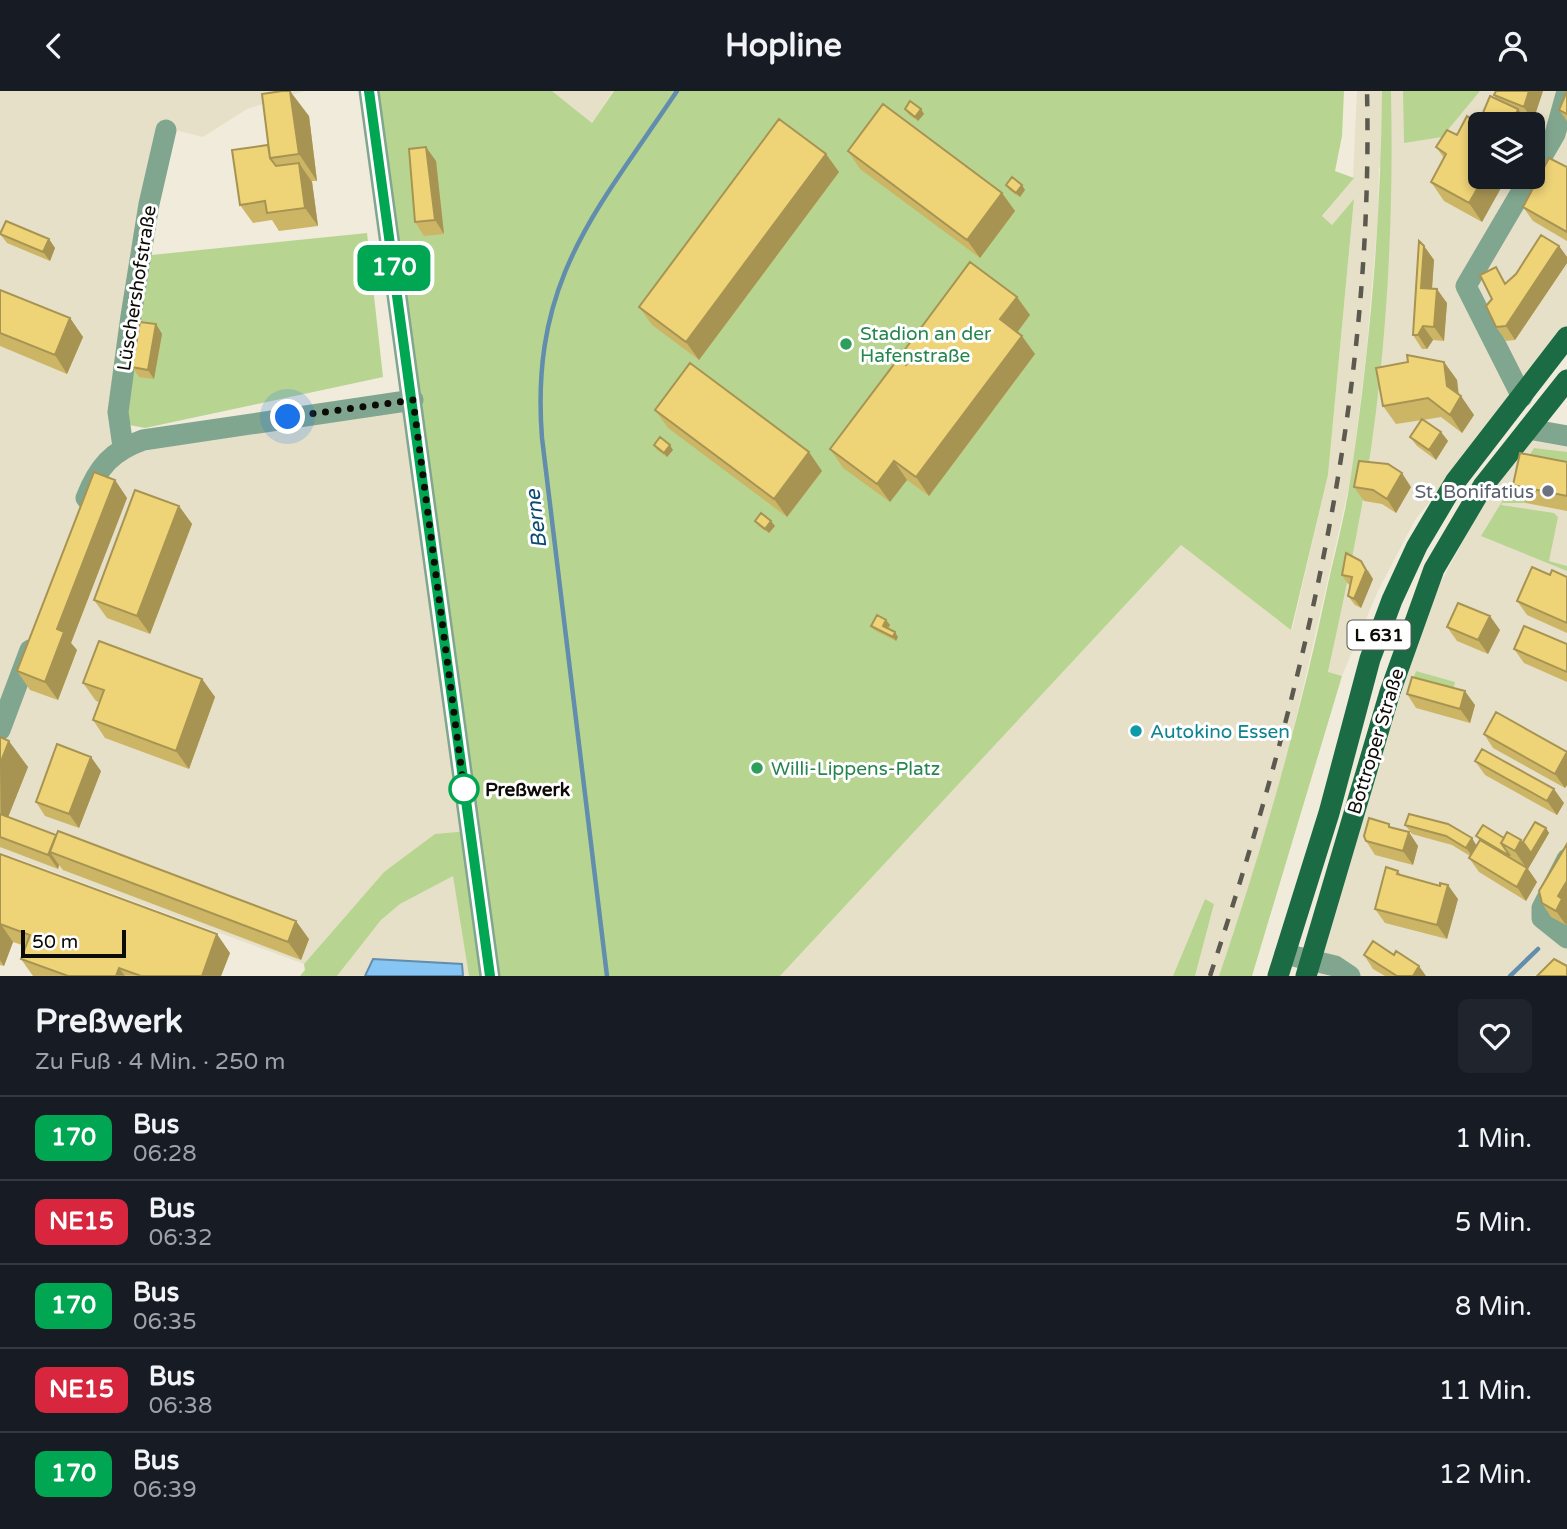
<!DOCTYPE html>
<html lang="de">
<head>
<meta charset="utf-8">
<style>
  :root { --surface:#171b24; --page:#20242c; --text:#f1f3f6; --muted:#9ea1a6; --line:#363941 }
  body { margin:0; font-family:"Varela Round",sans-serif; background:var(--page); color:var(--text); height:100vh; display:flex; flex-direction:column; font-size:26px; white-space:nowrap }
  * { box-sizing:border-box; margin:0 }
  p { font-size:23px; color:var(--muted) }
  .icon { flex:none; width:38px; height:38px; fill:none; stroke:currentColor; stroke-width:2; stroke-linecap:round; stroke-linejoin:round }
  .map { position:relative; height:885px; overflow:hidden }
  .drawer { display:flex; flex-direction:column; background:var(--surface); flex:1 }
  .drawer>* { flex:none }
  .badge { padding:0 14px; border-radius:10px; font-size:24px; line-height:46px }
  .fabs { position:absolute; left:1468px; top:21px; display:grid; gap:14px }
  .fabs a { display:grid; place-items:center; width:77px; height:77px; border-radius:10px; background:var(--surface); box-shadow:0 4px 10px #0003; font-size:35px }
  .scale { position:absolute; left:21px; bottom:18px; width:105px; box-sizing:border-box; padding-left:7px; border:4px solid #0d0b06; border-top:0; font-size:19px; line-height:24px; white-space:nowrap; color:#0d0b06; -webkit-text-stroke:5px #fff; paint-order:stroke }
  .you { position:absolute; width:35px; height:35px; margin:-18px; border:5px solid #fff; border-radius:50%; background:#1a73e8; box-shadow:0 0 0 10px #1a73e833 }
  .map>.badge { position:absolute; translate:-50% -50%; box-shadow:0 0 0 4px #fff }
  .round { display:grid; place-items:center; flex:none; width:74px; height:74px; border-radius:10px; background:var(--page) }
  .head { display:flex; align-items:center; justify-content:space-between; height:119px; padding:0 35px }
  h1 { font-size:33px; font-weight:800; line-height:52px }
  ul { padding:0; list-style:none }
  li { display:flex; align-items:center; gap:21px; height:84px; padding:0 35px; border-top:2px solid var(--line) }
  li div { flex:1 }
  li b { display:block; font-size:26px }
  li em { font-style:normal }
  li .badge { min-width:77px; font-weight:700; text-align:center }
  header { display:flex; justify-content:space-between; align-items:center; height:91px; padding:0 35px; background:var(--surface); font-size:32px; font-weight:800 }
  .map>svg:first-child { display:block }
  .built { fill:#e7e0c8; fill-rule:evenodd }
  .green { fill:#b7d591 }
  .water { fill:#87c5f4; stroke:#628dad; stroke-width:2 }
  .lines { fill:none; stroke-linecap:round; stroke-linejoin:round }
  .stream { stroke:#628dad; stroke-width:4.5 }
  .minor { stroke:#81a68f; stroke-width:21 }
  .major { stroke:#1b6b44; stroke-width:21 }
  .rail { stroke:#5c5950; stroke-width:4.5; stroke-dasharray:12 12; stroke-linecap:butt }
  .wall { fill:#cdb566 }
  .shaded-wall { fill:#a79453 }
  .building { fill:#eed377; stroke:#a79453; stroke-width:2 }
  .line-casing { stroke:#fff; stroke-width:16 }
  .line { stroke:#00a651; stroke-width:10 }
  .walk { stroke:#0d0b06; stroke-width:7; stroke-dasharray:0 12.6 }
  .leisure-dot { fill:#2e9e5b; stroke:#fff; stroke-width:2.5 }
  .worship-dot { fill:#6b7280; stroke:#fff; stroke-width:2.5 }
  .culture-dot { fill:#0f9aa8; stroke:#fff; stroke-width:2.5 }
  .stop-dot { fill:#fff; stroke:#00a651; stroke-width:3.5 }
  .labels { text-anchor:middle; stroke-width:6; stroke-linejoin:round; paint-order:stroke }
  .shield { fill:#fff; stroke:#565451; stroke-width:2 }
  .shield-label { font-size:18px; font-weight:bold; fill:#0d0b06 }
  .street-label { font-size:19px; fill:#0d0b06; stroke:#fff }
  .leisure-label { font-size:19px; fill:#27864d; stroke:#fff; text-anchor:start }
  .worship-label { font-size:19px; fill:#5b616d; stroke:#fff; text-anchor:end }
  .culture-label { font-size:19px; fill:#0d838f; stroke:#fff; text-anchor:start }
  .stop-label { font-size:19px; font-weight:bold; fill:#0d0b06; stroke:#fff; text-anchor:start }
  .water-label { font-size:21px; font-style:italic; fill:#0b4b71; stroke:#fff }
</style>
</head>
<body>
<header><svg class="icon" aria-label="back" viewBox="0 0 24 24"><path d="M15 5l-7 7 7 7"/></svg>Hopline<svg class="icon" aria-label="person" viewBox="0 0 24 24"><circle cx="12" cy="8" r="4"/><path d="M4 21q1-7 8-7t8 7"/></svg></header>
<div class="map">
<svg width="1567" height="885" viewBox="0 0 1567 885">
  <rect width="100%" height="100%" fill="#f0ebdb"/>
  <path class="built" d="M0,0H305L247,18L203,46L164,36L119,355L91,388L0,635Z
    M552,0H613L592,32Z
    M1357,0H1382V52L1391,41V0H1567V240L1415,429L1378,500L1342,585L1328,582L1362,412L1374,333L1389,156L1391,63L1379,77L1378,125L1366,266L1351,387L1291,650L1258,773L1219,885H1195L1214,813L1205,808L1173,885H780L1181,454L1292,539L1328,384L1354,109L1332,134L1322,126L1353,86ZM1480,33H1533V86H1480Z
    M412,311L469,740L435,744L384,781L304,873L0,761V646L94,392L123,358Z
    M1528,349L1567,356V885H1314L1428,515L1488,404Z
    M454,784L469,885H337L381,829L400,813Z"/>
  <path class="green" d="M372,0H552L592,32L614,0H1344L1342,45L1335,80L1354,87L1322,125L1332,134L1354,108L1328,384L1291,539L1181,454L780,885H491Z
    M1382,0H1391C1394,137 1386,279 1362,414C1352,470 1340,526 1328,581L1342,585L1252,885H1219C1263,756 1300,626 1328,493C1336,457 1346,421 1351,384C1370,257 1381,128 1382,0Z
    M1403,0H1480L1442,46L1404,52Z
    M367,142L383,286L145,337L129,334L123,313L142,165Z
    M1534,357L1567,361V377L1526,370Z
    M1523,376L1526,412H1502L1501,414L1554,422L1558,426L1549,470L1567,475V480L1481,445Z
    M1416,580L1455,591L1453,601L1412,591Z
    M469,740L488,885H469L453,785L400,813L381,829L337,885H300L305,879L304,873L384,781L435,743Z
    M1205,808L1214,813L1195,885H1173Z"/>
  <path class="water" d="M373,868L462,873L463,885H365Z"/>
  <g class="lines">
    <path class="stream" d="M607,885L542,347C530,190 595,122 677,0
      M1510,885L1538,858"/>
    <path class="minor" d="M369,0L490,885
      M1533,81L1555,43L1567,0
      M1522,306L1466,195L1530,86
      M1528,338L1567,345
      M123,356L118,321L131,225L149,113L166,39
      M86,407C98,376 112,360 143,349L413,309
      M0,639L30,559
      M1567,768L1542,817V827L1567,847
      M1285,863L1335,875L1350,885"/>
    <path class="major" d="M1278,885L1329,722L1370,568L1392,509L1417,455L1455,391L1567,246
      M1306,885L1390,601L1434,478L1483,395L1567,289"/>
    <path class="rail" d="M1210,885C1305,597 1374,305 1367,0"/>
  </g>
  <path class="wall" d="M1543,0L1533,30L1524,26L1522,33H1488L1482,24L1497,9L1494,4Z
    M1567,0V30L1559,19Z
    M905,18L924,23L918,30L908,23Z
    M309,25L317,90H312L318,135L279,140L272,129L253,132L240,114L268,54Z
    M1457,44L1480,86H1507L1482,131L1444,110L1431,91L1444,67L1436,56Z
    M848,60L1002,102L1015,120L980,167L860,78Z
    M826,63L839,81L699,269L652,234L639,216Z
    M436,70L444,143L424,145L415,131Z
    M1567,76V150L1533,130L1523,116Z
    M1006,94H1022L1025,99L1020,106L1009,99Z
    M0,143L49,148L55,157L50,170L7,152Z
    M1424,155L1434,169L1432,198L1447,212L1444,250L1433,249L1427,258H1422L1413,244Z
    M1559,155L1567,166V172L1515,249L1506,250L1496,236L1507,191Z
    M0,199L70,227L83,246L67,283L0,255Z
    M1017,206L1030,224L1017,241L1035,263L929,405L907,389L890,411L843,377L830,358L909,270L903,261Z
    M156,233L162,243L154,288L139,286L132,276Z
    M1444,271L1457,289L1459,303L1474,324L1462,342L1441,326L1423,329L1441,341L1448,350L1436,369L1417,355L1410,346L1422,329L1396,333L1383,315Z
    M655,319L822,380L787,426L668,337Z
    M654,354L673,359L667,366L657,359Z
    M1567,371V420L1526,412L1513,394Z
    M115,389L127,407L71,552L77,559L58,609L30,599L17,580Z
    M1354,396H1411L1396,422L1382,413L1364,410Z
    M179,415L192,433L150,543L107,527L94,509Z
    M755,430L775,435L769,442L758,435Z
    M1368,479L1373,488L1361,517L1355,514L1348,505L1350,494L1348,493L1342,484Z
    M1550,484L1567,486V542L1527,524L1517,510Z
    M886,529L890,534L888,538L898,546L896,550L874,539L871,535Z
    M1447,536L1500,539L1488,563L1457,550Z
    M1567,553V591L1524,572L1514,558Z
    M202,588L215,606L189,678L105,647L93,629L99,611L96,610L83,592Z
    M1407,603L1475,614L1470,632L1416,617Z
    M1484,643L1567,661V694L1565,697L1493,657Z
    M0,646L28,676L8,726L309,848L301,869L63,779L59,774L58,778L0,756Z
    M1475,670L1564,712L1557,724L1485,684Z
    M101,680L79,737L45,725L36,711Z
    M1409,723L1477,755L1480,750L1476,745L1521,749L1523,751L1546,737L1549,742L1528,778L1537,791L1526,810L1479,781L1469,767L1470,765L1452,754L1412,743L1405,734Z
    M1392,737L1418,755L1413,774L1375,764L1366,750Z
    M1567,753V832L1566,834L1551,826L1542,812Z
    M0,763L230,862L221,885H33L21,868L25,855L13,851L4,875L0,874Z
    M1398,780L1401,784L1458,808L1447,848L1385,832L1375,818Z
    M1364,864L1426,885H1385L1373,878Z"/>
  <path class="shaded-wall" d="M290,0L309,25L317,90L299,63Z
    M1529,0H1543L1533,30L1524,16Z
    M921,18L924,23L918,30L915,26Z
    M1518,18L1525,27L1522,33H1512Z
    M426,56L436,70L444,143L435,129Z
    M826,63L839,81L699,269L686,251Z
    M299,72L312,91L318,135L305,117Z
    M1484,86H1507L1482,131L1469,112Z
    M1022,94L1025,99L1020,106L1016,102Z
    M1002,102L1015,120L980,167L967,149Z
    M49,148L55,157L50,170L43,161Z
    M1424,155L1434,169L1431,211L1421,197Z
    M1559,155L1567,166V172L1515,249L1506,235Z
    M1437,198L1447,212L1444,250L1434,236Z
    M1017,206L1030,224L1013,247L1000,228Z
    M70,227L83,246L67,283L55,264Z
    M156,233L162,243L154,288L148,279Z
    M1423,235L1433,249L1427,258L1418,244Z
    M1022,245L1035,263L929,405L916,386Z
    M1444,271L1457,289L1459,309L1461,305L1474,324L1462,342L1450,324Z
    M1441,341L1448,350L1436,369L1429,359Z
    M670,354L673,359L667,366L664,362Z
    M809,361L822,380L787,426L774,408Z
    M894,370L907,389L890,411L877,393Z
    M1402,382L1411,396L1396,422L1387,408Z
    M115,389L127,407L71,552L77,559L58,609L45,591L57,538Z
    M179,415L192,433L150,543L137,525Z
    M771,430L775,435L769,442L765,438Z
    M1361,470L1373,488L1361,517L1354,508Z
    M1490,525L1500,539L1488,563L1478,549Z
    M886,529L890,534L886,540L883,535Z
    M895,541L898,546L896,550L893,546Z
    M202,588L215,606L189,678L176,660Z
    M1465,600L1475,614L1470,632L1460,618Z
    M9,650L28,676L1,744L0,673Z
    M1567,663V694L1565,697L1555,683Z
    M91,666L101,680L79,737L69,723Z
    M1554,698L1564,712L1557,724L1547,710Z
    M1546,737L1549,742L1528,778L1537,791L1526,810L1517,796L1527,778L1514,759L1521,749L1531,762Z
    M1409,741L1418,755L1413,774L1403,760Z
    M56,744L50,761L59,774L58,778L48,764Z
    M1472,747L1478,757L1473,766L1466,757Z
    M1567,790V832L1566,834L1556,820L1558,805Z
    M1448,794L1458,808L1447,848L1437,834Z
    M296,830L309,848L301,869L288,851Z
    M0,832L13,851L4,875L0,869Z
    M217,843L230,862L221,885H202Z
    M1419,875L1426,885H1413Z
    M119,877L125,885H116Z"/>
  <path class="building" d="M282,0H290L299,63L270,67L262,3Z
    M1496,0H1529L1524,16L1494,4Z
    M1567,0V23L1559,19Z
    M1490,5L1518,18L1512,33H1502L1482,24Z
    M910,10L921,18L915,26L905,18Z
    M883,13L1002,102L967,149L848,60Z
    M1467,25L1481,33L1480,86H1484L1469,112L1431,91L1446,63L1436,56L1447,39L1457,44Z
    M779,28L826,63L686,251L639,216Z
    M268,54L270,67L276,75L299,72L305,117L267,122L265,110L240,114L232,59Z
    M426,56L435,129L415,131L409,58Z
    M1549,67L1567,76V141L1523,116Z
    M1012,86L1022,94L1016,102L1006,94Z
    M6,130L49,148L43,161L0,143Z
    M1541,144L1559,155L1506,235L1496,236L1486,215L1492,208L1480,184L1496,176L1505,193L1516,183Z
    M1419,150L1424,155L1421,197L1437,198L1434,236L1423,235L1418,244H1413Z
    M970,171L1017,206L1000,228L1022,245L916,386L894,370L877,393L830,358L898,268L906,274L911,267L903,261Z
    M0,199L70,227L55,264L0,242Z
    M140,231L156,233L148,279L132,276Z
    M1407,264L1444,271L1447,295L1461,305L1450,324L1428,307L1383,315L1376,277L1408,271Z
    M690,272L809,361L774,408L655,319Z
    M1422,328L1441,341L1429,359L1410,346Z
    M660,346L670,354L664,362L654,354Z
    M1520,362L1567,371V405L1513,394Z
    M1359,370L1388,373L1402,382L1387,408L1373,399L1354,396Z
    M94,381L115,389L57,538L64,541L45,591L17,580Z
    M135,399L179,415L137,525L94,509Z
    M761,422L771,430L765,438L755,430Z
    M1346,462L1361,470L1366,479L1354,508L1348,505L1352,486L1342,484Z
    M1532,476L1550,484L1552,479L1567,486V532L1517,510Z
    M1458,512L1490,525L1478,549L1447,536Z
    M877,524L886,529L883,535L895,541L893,546L871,535Z
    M1524,535L1567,553V581L1514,558Z
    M99,550L202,588L176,660L93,629L104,599L83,592Z
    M1412,586L1465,600L1460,618L1407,603Z
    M1496,621L1567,661L1555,683L1484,643Z
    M0,646L9,650L0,673Z
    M57,653L91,666L69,723L36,711Z
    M1482,658L1554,698L1547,710L1475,670Z
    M0,723L56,744L48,764L0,746Z
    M1409,723L1448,733L1472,747L1466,757L1446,745L1405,734Z
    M1369,727L1389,733V736L1409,741L1403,760L1366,750L1364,745Z
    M1535,731L1546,737L1531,762L1523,751Z
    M1483,734L1504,747L1501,752L1510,765L1476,745Z
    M58,740L296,830L288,851L50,761Z
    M1507,741L1521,749L1515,760L1501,752Z
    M1480,749L1527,777L1517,796L1469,767Z
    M1567,753V790L1558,805L1562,808L1556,820L1542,812L1539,800Z
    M0,763L217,843L202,885H141L119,877L116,885H68L21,868L30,844L0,833Z
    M1386,776L1398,780L1397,783L1440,795V792L1448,794L1437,834L1375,818Z
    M1373,850L1394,864L1396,860L1419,875L1413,885H1397L1364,864Z
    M1554,868L1567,875V885H1537Z"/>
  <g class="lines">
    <g class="line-casing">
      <path id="line" d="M369,0L490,885"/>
    </g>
    <use href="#line" class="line"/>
    <path class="walk" d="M288,326L413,309L464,698"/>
  </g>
  <g class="leisure-dot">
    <circle cx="846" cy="253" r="7"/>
    <circle cx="757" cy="677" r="7"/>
  </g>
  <circle class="worship-dot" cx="1548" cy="400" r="7"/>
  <circle class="culture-dot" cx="1136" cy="640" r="7"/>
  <circle class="stop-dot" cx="464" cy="698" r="14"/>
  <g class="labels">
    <rect class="shield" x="1347.5" y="529.5" width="63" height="29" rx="5"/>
    <g class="shield-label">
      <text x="1379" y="550">L 631</text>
    </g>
    <g class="street-label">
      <text transform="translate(136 197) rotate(-81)" y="7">Lüschershofstraße</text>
      <text transform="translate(1375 650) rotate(-73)" y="7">Bottroper Straße</text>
    </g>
    <g class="leisure-label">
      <text x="860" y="249">Stadion an der<tspan x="860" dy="22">Hafenstraße</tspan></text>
      <text x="771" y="684">Willi-Lippens-Platz</text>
    </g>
    <g class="worship-label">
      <text x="1534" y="407">St. Bonifatius</text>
    </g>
    <g class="culture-label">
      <text x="1150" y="647">Autokino Essen</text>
    </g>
    <g class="stop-label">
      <text x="485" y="705">Preßwerk</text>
    </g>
    <g class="water-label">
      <text transform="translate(536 428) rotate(-97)" y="7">Berne</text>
    </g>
  </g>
</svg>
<div class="fabs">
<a><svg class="icon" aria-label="layers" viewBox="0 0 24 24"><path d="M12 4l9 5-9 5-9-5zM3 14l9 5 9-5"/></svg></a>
</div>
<div class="scale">50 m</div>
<div class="you" style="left:288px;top:326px"></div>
<b class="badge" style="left:394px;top:177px;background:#00a651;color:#fff">170</b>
</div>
<section class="drawer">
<div class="head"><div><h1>Preßwerk</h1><p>Zu Fuß · 4 Min. · 250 m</p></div><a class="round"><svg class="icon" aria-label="heart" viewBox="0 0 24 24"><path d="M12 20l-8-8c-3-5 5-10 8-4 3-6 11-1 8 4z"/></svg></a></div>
<ul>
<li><span class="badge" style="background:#00a651;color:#fff">170</span><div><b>Bus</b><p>06:28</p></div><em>1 Min.</em></li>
<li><span class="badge" style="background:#d7263d;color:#fff">NE15</span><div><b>Bus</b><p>06:32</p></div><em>5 Min.</em></li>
<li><span class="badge" style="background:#00a651;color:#fff">170</span><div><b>Bus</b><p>06:35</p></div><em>8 Min.</em></li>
<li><span class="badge" style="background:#d7263d;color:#fff">NE15</span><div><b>Bus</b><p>06:38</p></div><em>11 Min.</em></li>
<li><span class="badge" style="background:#00a651;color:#fff">170</span><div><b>Bus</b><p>06:39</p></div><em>12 Min.</em></li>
</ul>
</section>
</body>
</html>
